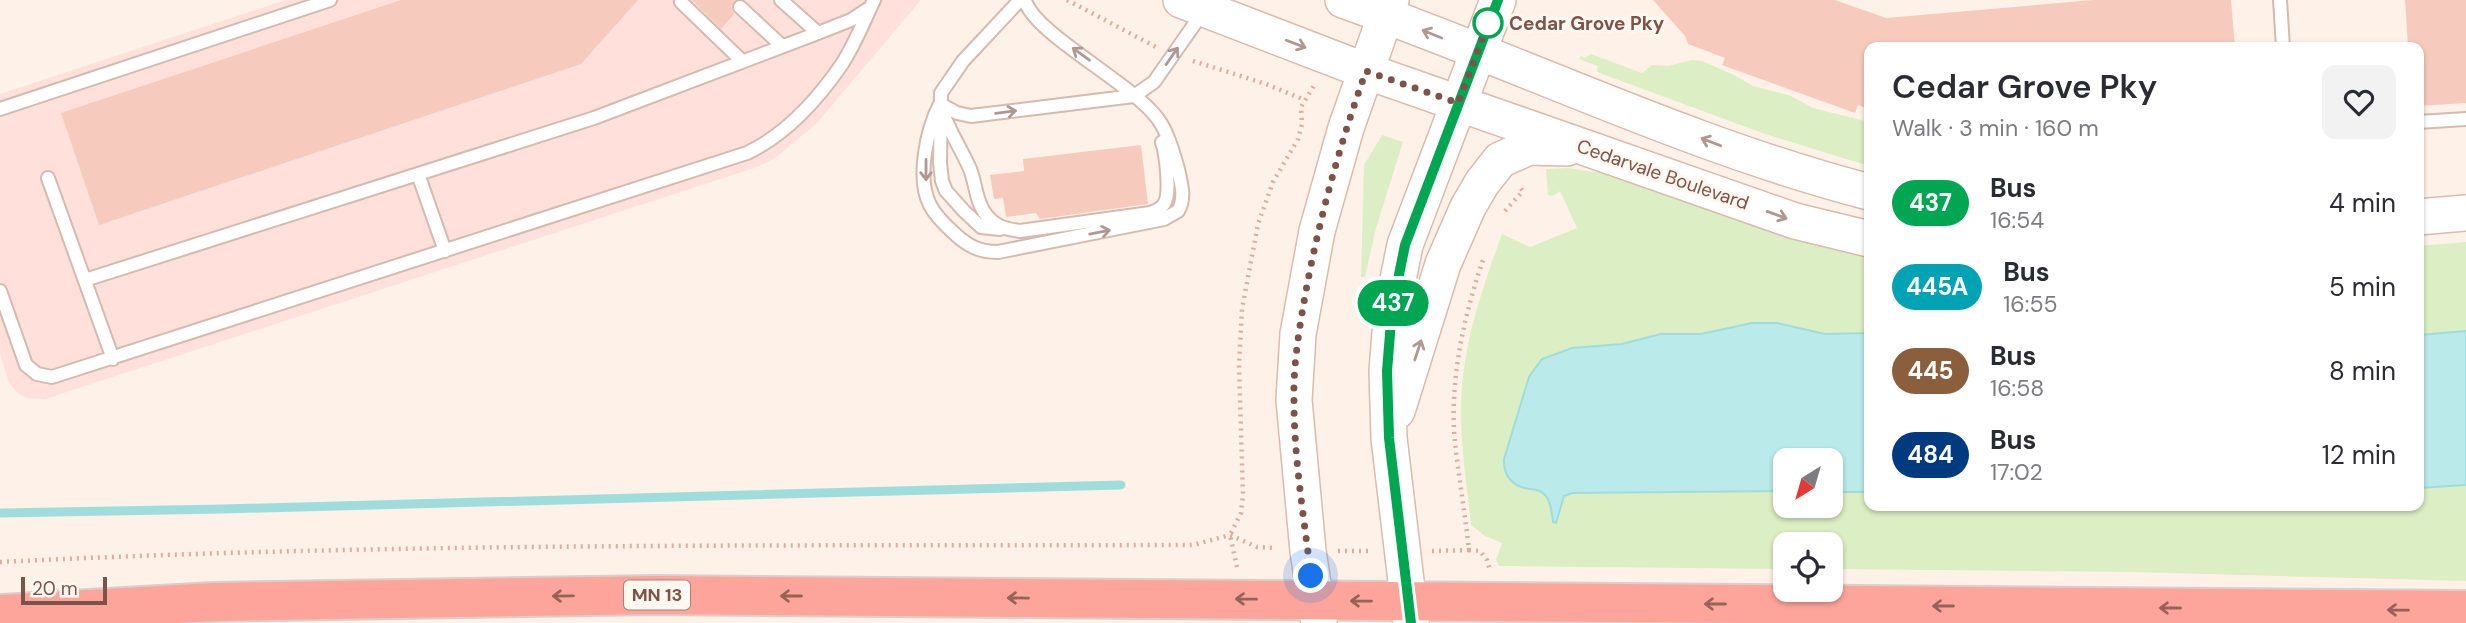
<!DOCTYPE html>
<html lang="en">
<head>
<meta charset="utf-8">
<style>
  :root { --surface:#fff; --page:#f2f2f3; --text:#2b2b33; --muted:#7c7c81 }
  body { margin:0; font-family:"DM Sans",sans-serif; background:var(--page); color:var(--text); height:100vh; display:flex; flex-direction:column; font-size:26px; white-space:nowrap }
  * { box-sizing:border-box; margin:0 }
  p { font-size:23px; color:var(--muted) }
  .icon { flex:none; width:38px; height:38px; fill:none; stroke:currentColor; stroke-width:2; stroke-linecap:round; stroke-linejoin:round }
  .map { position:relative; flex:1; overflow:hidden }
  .panel { position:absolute; left:1864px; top:42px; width:560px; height:469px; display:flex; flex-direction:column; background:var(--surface); border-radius:14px; box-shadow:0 2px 5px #0004 }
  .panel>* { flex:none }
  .badge { padding:0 14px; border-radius:23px; font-size:24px; line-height:46px }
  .needle { width:46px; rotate:217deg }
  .tools { position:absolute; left:1773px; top:448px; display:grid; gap:14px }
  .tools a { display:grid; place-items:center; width:70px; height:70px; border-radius:14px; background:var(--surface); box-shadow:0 2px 5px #0004; font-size:35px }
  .scale { position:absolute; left:21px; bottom:18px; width:86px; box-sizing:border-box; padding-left:7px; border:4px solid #7c5349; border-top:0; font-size:19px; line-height:24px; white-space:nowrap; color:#7c5349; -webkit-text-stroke:5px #fff7f0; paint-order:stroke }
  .you { position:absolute; width:35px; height:35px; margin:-18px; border:5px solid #fff; border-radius:50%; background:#1a73e8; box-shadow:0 0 0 10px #1a73e833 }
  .map>.badge { position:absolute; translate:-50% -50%; box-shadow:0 0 0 4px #fff }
  .round { display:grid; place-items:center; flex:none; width:74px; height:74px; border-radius:14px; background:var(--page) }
  .overview { display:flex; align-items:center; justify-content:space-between; height:119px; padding:0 28px }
  h1 { font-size:33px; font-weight:600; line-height:52px }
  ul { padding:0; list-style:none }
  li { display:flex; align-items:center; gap:21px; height:84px; padding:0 28px }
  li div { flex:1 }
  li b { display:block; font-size:26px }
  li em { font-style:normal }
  li .badge { min-width:77px; font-weight:700; text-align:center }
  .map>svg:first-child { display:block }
  .commercial { fill:#ffe0db }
  .green { fill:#dceec4; fill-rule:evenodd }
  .water { fill:#baeaea; stroke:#9fdddd; stroke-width:2 }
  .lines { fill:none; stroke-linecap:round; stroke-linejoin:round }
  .stream { stroke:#9fdddd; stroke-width:9 }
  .building { fill:#f6cbbd }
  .lane-casing { stroke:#d4baaf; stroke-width:16 }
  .secondary-casing { stroke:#dabbae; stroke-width:38 }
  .highway-casing { stroke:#dacfcc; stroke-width:42 }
  .path { stroke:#dcad9f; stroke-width:4.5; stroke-dasharray:2 5; stroke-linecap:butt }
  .lane { stroke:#fff; stroke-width:12 }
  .secondary { stroke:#fff; stroke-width:35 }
  .highway { stroke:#fda59a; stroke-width:38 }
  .oneway { stroke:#b09892 }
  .oneway2 { stroke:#966359 }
  .line-casing { stroke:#fff; stroke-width:16 }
  .line { stroke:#00a651; stroke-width:10 }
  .walk { stroke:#7c5349; stroke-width:7; stroke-dasharray:0 12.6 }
  .stop-dot { fill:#fff; stroke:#00a651; stroke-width:3.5 }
  .labels { text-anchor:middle; stroke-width:6; stroke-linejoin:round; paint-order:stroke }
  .shield { fill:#fff7f0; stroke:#a3847b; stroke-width:2 }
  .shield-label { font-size:18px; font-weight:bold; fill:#7c5349 }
  .stop-label { font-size:19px; font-weight:bold; fill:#7c5349; stroke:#fff7f0; text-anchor:start }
  .street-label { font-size:19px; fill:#7c5349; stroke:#fff7f0 }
</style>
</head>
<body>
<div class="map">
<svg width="2466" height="623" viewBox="0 0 2466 623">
  <rect width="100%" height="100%" fill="#fef2e8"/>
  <path class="commercial" d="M286,0H921L816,124L774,159L757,167L45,399L27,398L19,394L9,383L0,354V94Z"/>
  <path class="green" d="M1591,54L1642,73L1652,65L1668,66L1692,60L1702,61L1734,75L1753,86L1791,96L1813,108L1869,122V166L1765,134L1597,72L1598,66L1579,59L1581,56L1585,58Z
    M1382,135L1403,142L1376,228L1365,277H1361L1364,165Z
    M1568,168L1634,178L1869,252V506H2418L2419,246L2466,242V581L2133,572L1831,569L1830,544H1785V569L1499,566L1496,560L1502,543L1485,536L1471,525C1467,487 1461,450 1461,412C1461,349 1481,292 1502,234L1530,247L1577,228L1560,191L1553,196L1548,195L1546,169ZM1785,460H1830V506H1785Z"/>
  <path class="water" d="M1752,323H1777L1825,334L1869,333V492H1831L1830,460H1785V491L1572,493L1564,496L1556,523L1553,522C1552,514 1551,501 1545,495C1540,490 1536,490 1530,489C1512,487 1503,475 1504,459L1529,377L1542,359L1572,348L1622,344L1661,334H1701Z
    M2466,331V485L2419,488V335Z"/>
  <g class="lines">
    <path class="stream" d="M0,513L223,509L1121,485"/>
  </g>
  <path class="building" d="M401,0H638L581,64L99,225L61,113Z
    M692,0H735L731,6L734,14L721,29Z
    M1653,0H1835L1886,18L2093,0H2231L2235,47H1869V109L1858,105L1855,113L1722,65L1725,58L1688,44L1685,36Z
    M2405,0H2466V103L2418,106V47H2408Z
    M1141,145L1148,204L1040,219L1036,213L1006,217L1003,198L994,199L990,175L1024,171L1023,159Z"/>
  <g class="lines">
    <g class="lane-casing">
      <path id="lane" d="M682,0L681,2L742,61
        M781,0L818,33
        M2280,0L2283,47
        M740,7L782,46
        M940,104C927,129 916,178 930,205C935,215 946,226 955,234C968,246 979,252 998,252L1164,219L1178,211C1186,197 1181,184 1178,169C1173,152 1168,133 1158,119C1132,83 1033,33 1025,0
        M940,104C947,129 960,146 970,169C976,184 976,203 987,216C996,227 1006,229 1020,231L1150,213C1155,211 1161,209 1164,204C1171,194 1166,154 1162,142
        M940,104L957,113L971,116L1134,96L1154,82L1203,12
        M0,109L330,0
        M2418,122L2466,119
        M418,174L445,251
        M48,178L113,359
        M1000,229L981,227L964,211L946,191L942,181L940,163L941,93L963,61L1020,0
        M85,280L594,118L818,33L851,20L868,9
        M0,291L26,365L37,374L52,377L747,153C785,135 818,99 842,64C855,44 864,21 874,0"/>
    </g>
    <g class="secondary-casing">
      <path id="secondary" d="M1181,0L1366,71L1795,221L1869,239
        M1343,0C1519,62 1688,145 1869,192
        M2418,217L2466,213
        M1397,411L1443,264L1468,207L1482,183L1500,160L1529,147L1567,148
        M1319,623L1308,551L1294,400L1298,334L1317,231L1346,128L1391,0
        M1411,623L1389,438L1387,371L1392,309L1405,245L1498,0"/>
    </g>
    <g class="highway-casing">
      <path id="highway" d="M0,614L213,602L655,595L2466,610"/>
    </g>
    <path class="path" d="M1067,0L1156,47
      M1193,61L1266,84L1305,100
      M1505,211L1523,191L1519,186
      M1469,550L1480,551L1487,560L1490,570
      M1338,551H1371
      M1432,551L1469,550C1465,514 1459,478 1455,443C1449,381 1464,315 1484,257
      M0,562C397,542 795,546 1193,545L1230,535L1257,547L1276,548
      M1237,567L1230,535L1241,513L1243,495L1239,365L1242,309L1258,224L1273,182L1298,139L1302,124L1301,107L1315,84"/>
    <use href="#lane" class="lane"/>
    <use href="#secondary" class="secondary"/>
    <use href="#highway" class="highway"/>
  </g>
  <defs><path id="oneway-shaft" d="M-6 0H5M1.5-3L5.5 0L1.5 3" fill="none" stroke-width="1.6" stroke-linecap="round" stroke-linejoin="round" transform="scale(1.75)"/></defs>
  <g class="oneway">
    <use href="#oneway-shaft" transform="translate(1432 34) rotate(-158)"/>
    <use href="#oneway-shaft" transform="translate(1296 44) rotate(21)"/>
    <use href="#oneway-shaft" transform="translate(1081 54) rotate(-144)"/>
    <use href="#oneway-shaft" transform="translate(1172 56) rotate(-55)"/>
    <use href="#oneway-shaft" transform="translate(1006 112) rotate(-7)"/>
    <use href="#oneway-shaft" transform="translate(1711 142) rotate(-159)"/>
    <use href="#oneway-shaft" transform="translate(926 170) rotate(90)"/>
    <use href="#oneway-shaft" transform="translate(1777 215) rotate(20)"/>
    <use href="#oneway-shaft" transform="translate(1100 232) rotate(-11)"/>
    <use href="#oneway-shaft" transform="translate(1418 350) rotate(-72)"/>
  </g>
  <g class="oneway2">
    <use href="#oneway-shaft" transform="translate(563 596) rotate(179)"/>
    <use href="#oneway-shaft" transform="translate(791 596) rotate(-180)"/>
    <use href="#oneway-shaft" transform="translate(1018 598) rotate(-179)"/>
    <use href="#oneway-shaft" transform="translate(1246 599) rotate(-179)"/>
    <use href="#oneway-shaft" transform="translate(1361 601) rotate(-179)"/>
    <use href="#oneway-shaft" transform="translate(1715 604) rotate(-180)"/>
    <use href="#oneway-shaft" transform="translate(1943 606) rotate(-180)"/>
    <use href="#oneway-shaft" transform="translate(2170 608) rotate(-180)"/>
    <use href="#oneway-shaft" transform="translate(2398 610) rotate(-179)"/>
  </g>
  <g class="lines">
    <g class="line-casing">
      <path id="line" d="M1411,623L1389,438L1387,371L1392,309L1405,245L1498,0"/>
    </g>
    <use href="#line" class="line"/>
    <path class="walk" d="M1311,576C1304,518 1294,459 1294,401C1293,366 1299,330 1305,296C1319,219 1340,144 1366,71L1458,103L1488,23"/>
  </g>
  <circle class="stop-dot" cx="1488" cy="23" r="14"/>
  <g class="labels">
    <rect class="shield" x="624" y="580.5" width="66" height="29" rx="5"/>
    <g class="shield-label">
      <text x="657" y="601">MN 13</text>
    </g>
    <g class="stop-label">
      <text x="1509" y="30">Cedar Grove Pky</text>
    </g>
    <g class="street-label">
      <text transform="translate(1663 174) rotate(19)" y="7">Cedarvale Boulevard</text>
    </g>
  </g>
</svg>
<div class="tools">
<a><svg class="needle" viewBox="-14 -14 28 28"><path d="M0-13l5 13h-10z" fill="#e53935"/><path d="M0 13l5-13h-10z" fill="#7c7c81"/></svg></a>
<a><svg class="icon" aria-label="locate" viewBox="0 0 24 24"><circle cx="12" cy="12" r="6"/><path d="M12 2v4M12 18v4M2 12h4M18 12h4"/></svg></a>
</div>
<div class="scale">20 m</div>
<div class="you" style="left:1311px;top:576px"></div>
<b class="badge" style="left:1393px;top:303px;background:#00a651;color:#fff">437</b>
<section class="panel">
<div class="overview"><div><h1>Cedar Grove Pky</h1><p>Walk · 3 min · 160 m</p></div><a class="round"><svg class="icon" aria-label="heart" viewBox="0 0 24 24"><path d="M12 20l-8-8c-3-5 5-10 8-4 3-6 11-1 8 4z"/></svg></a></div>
<ul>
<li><span class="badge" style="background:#00a651;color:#fff">437</span><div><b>Bus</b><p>16:54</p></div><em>4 min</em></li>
<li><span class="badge" style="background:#00a3b4;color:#fff">445A</span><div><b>Bus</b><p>16:55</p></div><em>5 min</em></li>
<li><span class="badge" style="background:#8b5e3c;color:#fff">445</span><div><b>Bus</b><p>16:58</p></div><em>8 min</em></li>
<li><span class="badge" style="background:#003b80;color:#fff">484</span><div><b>Bus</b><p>17:02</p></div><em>12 min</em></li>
</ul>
</section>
</div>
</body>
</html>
